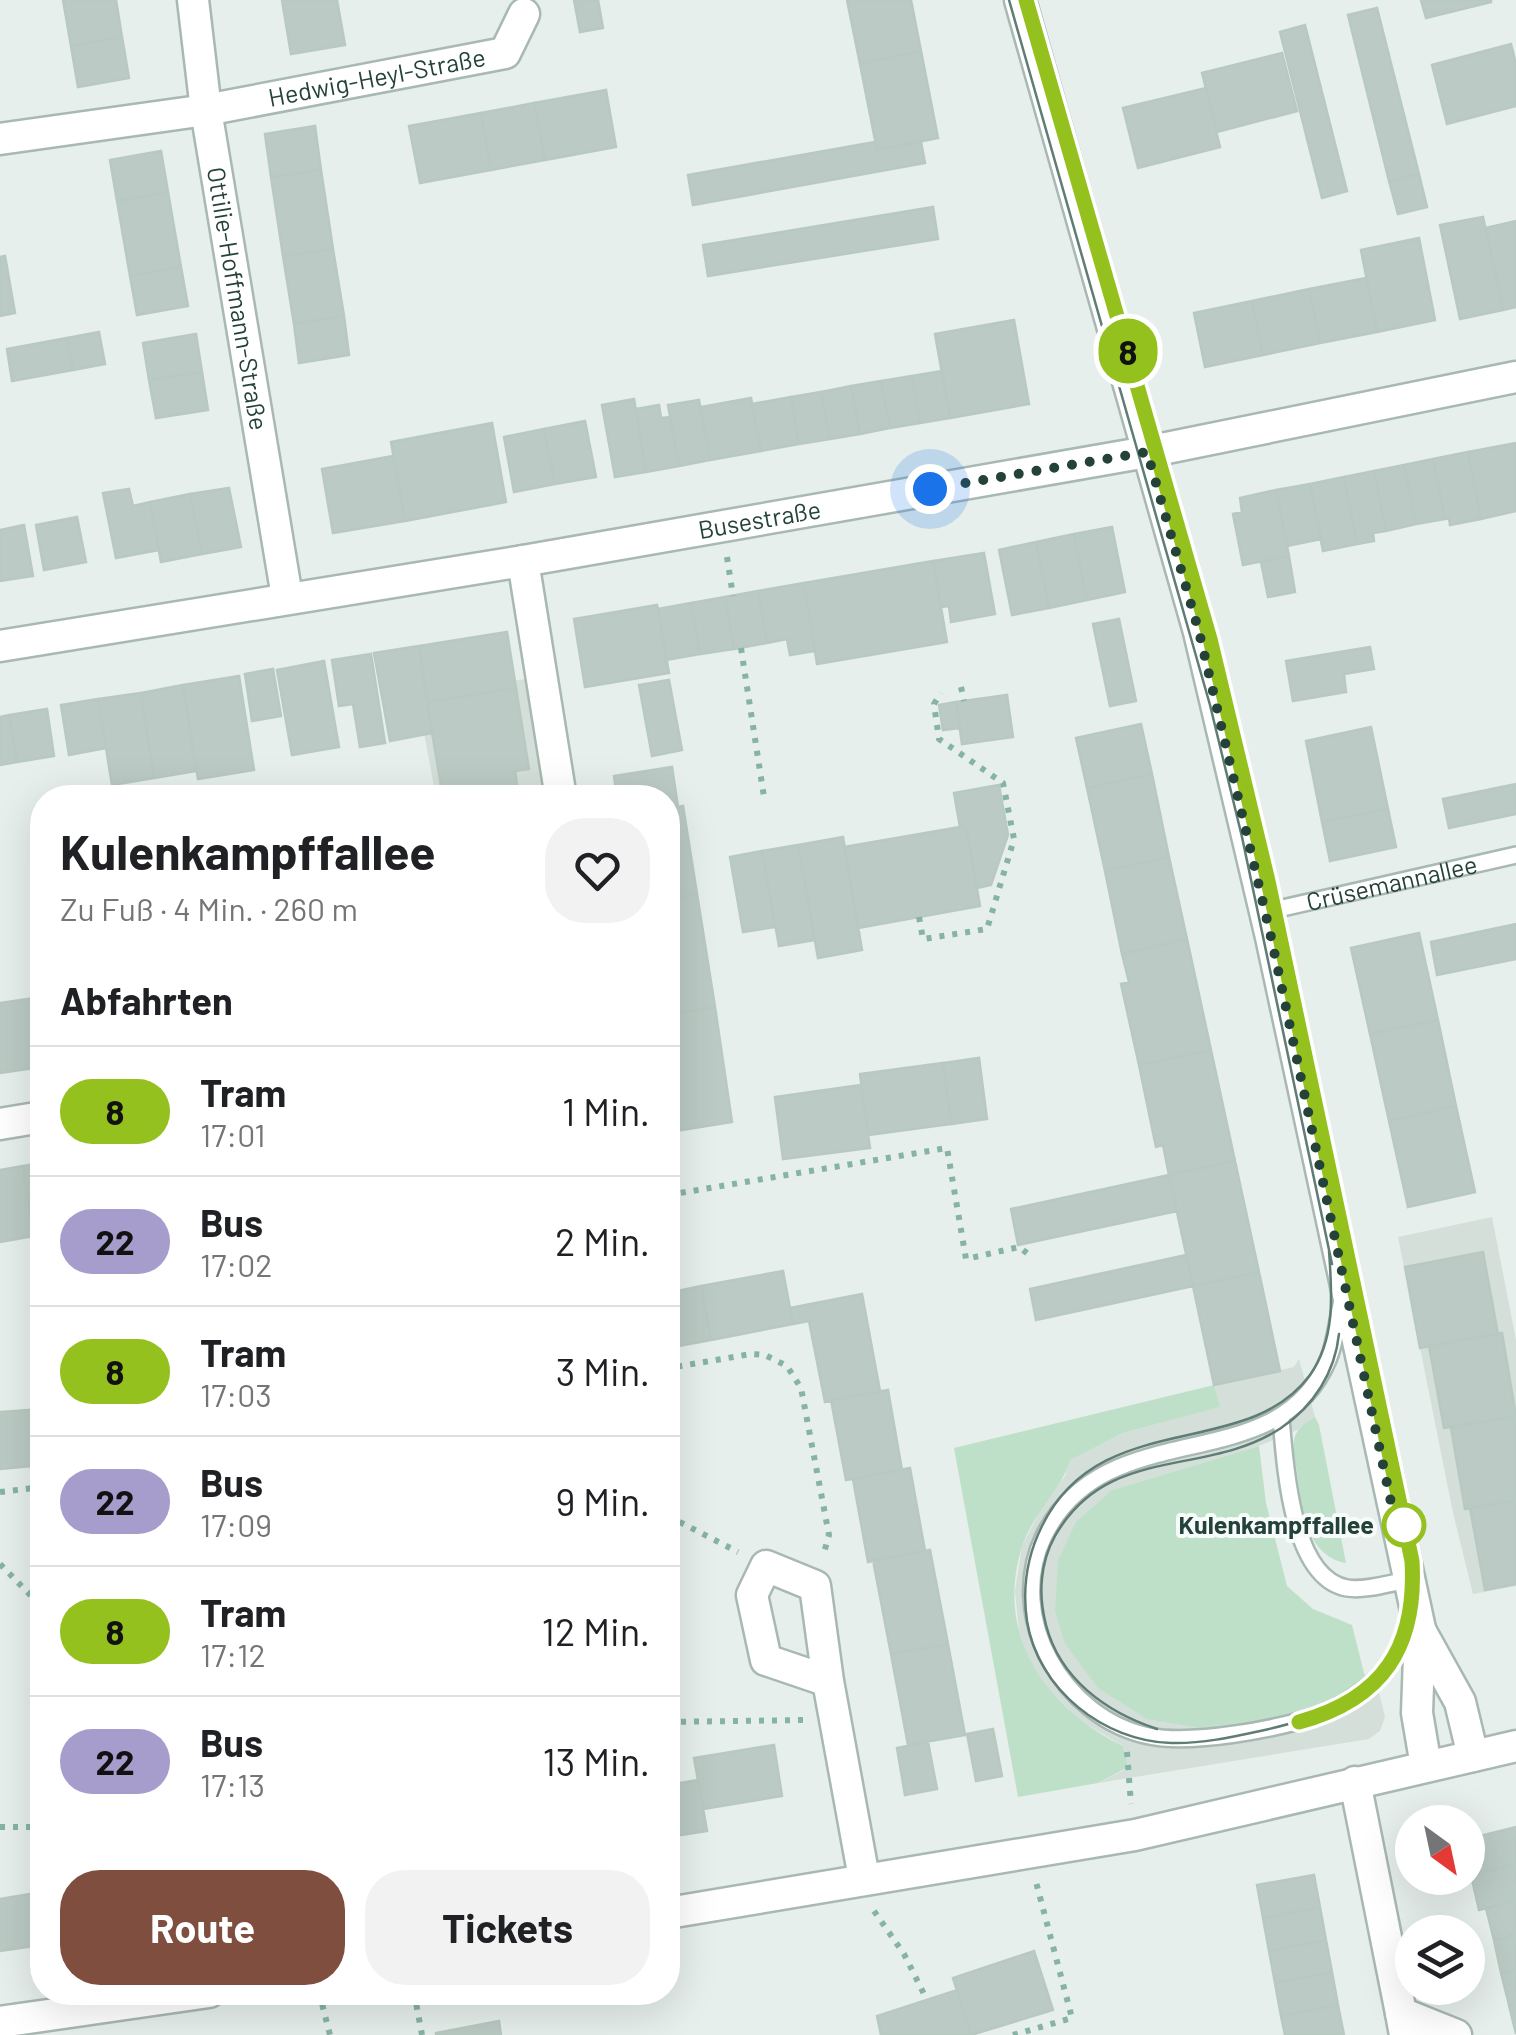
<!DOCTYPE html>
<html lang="de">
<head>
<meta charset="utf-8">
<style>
  :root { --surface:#fff; --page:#f2f2f2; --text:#202124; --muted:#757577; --line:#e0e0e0; --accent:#7f4e3f }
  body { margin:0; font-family:Barlow,sans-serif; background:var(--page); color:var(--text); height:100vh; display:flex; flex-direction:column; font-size:38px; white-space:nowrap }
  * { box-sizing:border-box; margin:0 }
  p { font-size:32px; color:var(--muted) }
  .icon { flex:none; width:55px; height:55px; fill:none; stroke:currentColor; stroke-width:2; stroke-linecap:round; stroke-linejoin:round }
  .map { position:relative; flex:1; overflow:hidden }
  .side { position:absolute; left:30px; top:785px; width:650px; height:1220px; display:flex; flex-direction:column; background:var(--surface); border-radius:40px; box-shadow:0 10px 40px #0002 }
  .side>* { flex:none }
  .badge { padding:0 20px; border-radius:32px; font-size:35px; line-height:65px }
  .needle { width:65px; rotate:147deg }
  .fabs { position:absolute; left:1395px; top:1805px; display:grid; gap:20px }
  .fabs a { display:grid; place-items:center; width:90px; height:90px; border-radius:50%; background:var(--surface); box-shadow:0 10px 40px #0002; font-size:50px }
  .you { position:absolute; width:50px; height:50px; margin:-25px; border:8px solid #fff; border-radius:50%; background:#1a73e8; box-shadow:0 0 0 15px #1a73e833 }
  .map>.badge { position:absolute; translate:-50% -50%; box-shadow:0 0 0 5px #fff }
  h2 { padding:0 30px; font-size:38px; line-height:90px }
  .round { display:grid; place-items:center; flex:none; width:105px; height:105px; border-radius:40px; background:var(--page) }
  .head { display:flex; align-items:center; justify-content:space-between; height:170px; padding:0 30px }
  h1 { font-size:48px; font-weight:700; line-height:75px }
  .button { display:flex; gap:20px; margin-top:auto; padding:20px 30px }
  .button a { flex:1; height:115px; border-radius:40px; background:var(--accent); color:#fff; font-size:40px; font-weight:700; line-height:115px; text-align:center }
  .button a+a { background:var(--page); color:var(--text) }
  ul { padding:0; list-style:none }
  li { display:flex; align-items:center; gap:30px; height:130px; padding:0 30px; border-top:2px solid var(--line) }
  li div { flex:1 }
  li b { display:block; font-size:38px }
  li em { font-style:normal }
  li .badge { min-width:110px; font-weight:700; text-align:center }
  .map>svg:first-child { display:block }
  .built { fill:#d4dfda }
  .green { fill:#bfe0c8 }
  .building { fill:#bbcac4; stroke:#b8c9c2; stroke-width:2.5 }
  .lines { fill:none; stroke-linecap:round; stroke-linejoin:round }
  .service-casing { stroke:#a8b8b2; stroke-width:20 }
  .minor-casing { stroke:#a8b8b2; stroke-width:35 }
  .path { stroke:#86b3a5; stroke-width:6; stroke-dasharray:5 8; stroke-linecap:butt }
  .service { stroke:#fff; stroke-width:15 }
  .minor { stroke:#fff; stroke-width:30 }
  .tram { stroke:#5f7d75; stroke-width:2.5 }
  .line-casing { stroke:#fff; stroke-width:22 }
  .line { stroke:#95c11f; stroke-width:15 }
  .walk { stroke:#24423a; stroke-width:10; stroke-dasharray:0 18 }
  .stop-dot { fill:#fff; stroke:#95c11f; stroke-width:5 }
  .labels { text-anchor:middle; stroke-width:8; stroke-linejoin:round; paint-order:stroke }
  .street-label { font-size:25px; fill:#24423a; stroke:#f7fbf9 }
  .stop-label { font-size:25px; font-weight:bold; fill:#24423a; stroke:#f7fbf9; text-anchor:end }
</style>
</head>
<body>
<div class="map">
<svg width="1516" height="2035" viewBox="0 0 1516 2035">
  <rect width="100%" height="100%" fill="#e6efeb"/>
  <path class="built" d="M537,677L558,797H436L417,696Z
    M1492,1217L1516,1340V1586L1473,1594L1453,1513L1398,1237Z
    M1299,1359L1315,1417L1297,1430L1259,1446L1112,1490L1334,1699L1374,1672L1385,1717L1380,1731L1369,1739L1098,1783L1128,1768L1123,1746L1078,1719L1046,1687L1028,1659L1019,1631L1015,1591L1022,1546L1038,1515L1065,1476L1069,1460L1123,1433L1219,1407L1214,1385L1294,1367Z"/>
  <path class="green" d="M1214,1385L1220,1407L1123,1433L1070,1460C1061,1492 1032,1514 1022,1547C994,1635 1046,1708 1123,1746L1128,1767L1098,1783L1018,1797L954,1448Z
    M1315,1417L1319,1425L1346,1563C1305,1556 1301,1505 1297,1472C1295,1459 1290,1444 1297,1432C1300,1426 1309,1421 1315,1417Z
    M1259,1446L1266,1503L1287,1586L1313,1609L1352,1625L1365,1677L1334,1699L1272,1718L1200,1728L1147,1719L1098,1688L1065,1644L1055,1611L1058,1560L1076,1522L1112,1490Z"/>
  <path class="building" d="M63,0H116L122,37L71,46Z
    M282,0H337L345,45L291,54Z
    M574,0H598L603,28L580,32Z
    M847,0H911L921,51L860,64Z
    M1421,0H1491V2L1426,18Z
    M1377,8L1419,174L1389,181L1348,15Z
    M1305,25L1347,191L1322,198L1280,32Z
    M122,37L129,78L78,87L71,46Z
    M1511,44L1516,65V106L1447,124L1432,65Z
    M921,51L938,138L877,150L860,64Z
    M1282,53L1297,111L1217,132L1202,73Z
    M1206,88L1220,147L1138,168L1123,108Z
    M606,90L616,147L545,160L534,103Z
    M534,103L545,160L491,170L481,113Z
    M481,113L491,170L420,183L409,126Z
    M315,126L321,170L271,177L265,134Z
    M875,142L877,150L921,142L925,163L693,205L688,175Z
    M161,151L168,192L117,201L110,160Z
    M321,170L333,249L283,256L271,177Z
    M1419,174L1427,207L1398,214L1389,181Z
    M168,192L181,267L130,276L117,201Z
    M933,207L938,239L708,276L703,245Z
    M1483,217L1503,310L1460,319L1440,225Z
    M1516,221V307L1503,310L1486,228Z
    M1419,238L1435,320L1377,332L1361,250Z
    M333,249L344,316L294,324L283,256Z
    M5,256L15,313L0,316V257Z
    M181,267L188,306L137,315L130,276Z
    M1366,278L1377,332L1320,343L1309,289Z
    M1309,289L1320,343L1263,355L1252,301Z
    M1252,301L1263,355L1205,367L1194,313Z
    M344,316L349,355L299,363L294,324Z
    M1014,320L1029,404L950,418L935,334Z
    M99,332L105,364L73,370L67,338Z
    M196,334L202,372L149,380L143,343Z
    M67,338L73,370L12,381L7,349Z
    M942,371L950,418L920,423L912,376Z
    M202,372L208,410L156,418L149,380Z
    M912,376L920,423L890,428L881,381Z
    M881,381L890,428L860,434L851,386Z
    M851,386L860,434L830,439L821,392Z
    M821,392L830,439L799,444L791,397Z
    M791,397L799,444L761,451L752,404Z
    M751,398L761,451L710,460L701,407Z
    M634,399L646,472L615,477L602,405Z
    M699,400L710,460L679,466L668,405Z
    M659,405L661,418L670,417L679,466L646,472L636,409Z
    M585,421L596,477L555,484L544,429Z
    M492,423L506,502L405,521L391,442Z
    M544,429L555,484L514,492L504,437Z
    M1516,443V511L1481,519L1468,452Z
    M1468,452L1481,519L1450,525L1449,518L1445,519L1433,459Z
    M393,456L405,521L333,533L322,469Z
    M1433,459L1445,519L1416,524L1404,465Z
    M1404,465L1416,524L1386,531L1374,471Z
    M1374,471L1386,531L1373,533L1374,541L1357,544L1344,477Z
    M1344,477L1357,544L1323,551L1310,484Z
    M1310,484L1321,539L1287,546L1276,490Z
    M229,488L241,547L202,554L190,494Z
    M129,489L133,506L150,502L159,550L116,558L103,493Z
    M1276,490L1289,556L1243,565L1233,514L1242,512L1240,498Z
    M190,494L202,554L161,562L150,502Z
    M77,517L86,562L44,570L36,525Z
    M24,525L33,576L0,581V530Z
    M1112,527L1125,592L1087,600L1074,534Z
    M1074,534L1087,600L1049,608L1036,542Z
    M1036,542L1049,608L1012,615L999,550Z
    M984,553L995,614L951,622L949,606L941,607L933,561Z
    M1289,556L1295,592L1268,597L1261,562Z
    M933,561L947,642L817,664L804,583Z
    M804,583L815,651L790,655L787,639L767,643L758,591Z
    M758,591L767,643L734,649L725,597Z
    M725,597L734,649L700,654L691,603Z
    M691,603L700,654L666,660L658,609Z
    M657,605L669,673L585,687L574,619Z
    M1119,619L1136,701L1110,706L1093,624Z
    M507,632L516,688L427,702L419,646Z
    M419,646L432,733L390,741L374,653Z
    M1370,647L1374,669L1344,674L1346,692L1293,701L1286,661Z
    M371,654L385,743L360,747L353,704L339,706L332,660Z
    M324,661L339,747L292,755L277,670Z
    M273,669L281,716L252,721L245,674Z
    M239,676L254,770L198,779L183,685Z
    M669,680L682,750L652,756L639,685Z
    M183,685L196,771L154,778L141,693Z
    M516,688L529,769L515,771L519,798H443L427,702Z
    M141,693L154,778L112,785L98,699Z
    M1007,695L1013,737L962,744L956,702Z
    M98,699L106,748L69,755L61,705Z
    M956,702L960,728L943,730L939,705Z
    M47,709L54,756L17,762L9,715Z
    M9,715L17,762L0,765V717Z
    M1141,724L1152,774L1087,788L1076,738Z
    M1371,727L1388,809L1322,822L1306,741Z
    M672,767L678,807L668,809V798H617L614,776Z
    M1152,774L1169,857L1105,871L1087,788Z
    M1516,784V814L1449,828L1443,799Z
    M999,785L1008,835L991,885L977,888L966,826L960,827L954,793Z
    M683,806L697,894L668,899V809Z
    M1388,809L1396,847L1330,861L1322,822Z
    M966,826L980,906L858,928L844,847Z
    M843,837L862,950L818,958L798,845Z
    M798,845L815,940L779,946L762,851Z
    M762,851L775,927L743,932L730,857Z
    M1169,857L1187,939L1122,954L1105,871Z
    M697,894L715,1007L668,1015V899Z
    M1516,924V959L1437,975L1431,942Z
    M1419,933L1438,1020L1370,1034L1351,948Z
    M1187,939L1211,1050L1139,1065L1121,984L1129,982L1122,954Z
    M42,997V1067L0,1073V1003Z
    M715,1007L732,1122L669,1132L668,1015Z
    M1438,1020L1456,1106L1389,1121L1370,1034Z
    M1211,1050L1235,1161L1169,1175L1163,1145L1156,1147L1139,1065Z
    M979,1058L987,1119L951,1124L943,1063Z
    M943,1063L951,1124L868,1135L860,1074Z
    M861,1085L870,1148L783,1159L775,1097Z
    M1456,1106L1475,1192L1408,1207L1389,1121Z
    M1235,1161L1259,1272L1193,1286L1169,1175Z
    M42,1163V1235L34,1236L23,1166Z
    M23,1166L34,1236L0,1242V1170Z
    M1169,1175L1177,1211L1018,1245L1011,1209Z
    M1483,1252L1498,1334L1420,1348L1405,1267Z
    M1186,1255L1193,1286L1036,1320L1030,1289Z
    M783,1271L793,1324L711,1340L701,1286Z
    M1259,1272L1280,1371L1214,1385L1193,1286Z
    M701,1286L711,1340L668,1348V1293Z
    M862,1294L880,1391L825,1402L809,1321L793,1324L790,1308Z
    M1502,1333L1516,1416L1444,1428L1429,1346Z
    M888,1390L902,1470L846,1480L831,1400Z
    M42,1409V1465L0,1469V1412Z
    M1516,1416V1500L1465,1509L1451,1428Z
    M910,1468L925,1551L868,1562L853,1479Z
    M1516,1500V1584L1485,1590L1470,1508Z
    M930,1550L948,1644L891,1654L873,1560Z
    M948,1644L965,1735L908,1745L891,1654Z
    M993,1729L1002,1776L976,1781L967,1734Z
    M928,1742L937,1789L905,1795L897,1748Z
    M774,1745L782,1796L703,1809L694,1758Z
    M698,1780L707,1831L668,1837V1785Z
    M1516,1827V1864L1471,1875L1468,1839Z
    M1516,1864V1901L1479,1910L1471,1875Z
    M1314,1875L1320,1907L1263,1918L1257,1885Z
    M42,1892V1945L0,1951V1899Z
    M1516,1901V1935L1494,1940L1486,1908Z
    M1320,1907L1326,1940L1269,1951L1263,1918Z
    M1516,1935V1969L1501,1973L1494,1940Z
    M1326,1940L1332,1972L1275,1983L1269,1951Z
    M1034,1951L1053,2010L971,2035L953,1978Z
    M1516,1969V2003L1509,2005L1501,1973Z
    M1332,1972L1338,2005L1281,2016L1275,1983Z
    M957,1990L971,2035H881L877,2016Z
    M1516,2003V2034L1509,2005Z
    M1338,2005L1344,2035H1285L1281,2016Z
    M499,2021L501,2035H436V2033Z"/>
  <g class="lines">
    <g class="service-casing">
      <g id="service">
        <path id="s1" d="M1265,912L1516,855"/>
        <path d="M1342,1301C1337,1320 1336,1342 1328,1360C1277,1482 1106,1410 1044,1536C1005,1617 1063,1718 1149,1736C1191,1745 1280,1729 1321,1714C1343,1706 1368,1689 1383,1672C1395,1658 1404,1644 1417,1631"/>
        <path d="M1281,1418C1285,1464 1291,1578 1347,1588C1365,1591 1390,1583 1408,1580"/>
      </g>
    </g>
    <g class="minor-casing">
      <g id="minor">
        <path id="s2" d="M193,0L206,110L287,597"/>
        <path d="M1020,0L1199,632L1271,937L1420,1629L1417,1713L1426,1766"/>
        <path id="s3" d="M0,139L206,110L505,53L524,14"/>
        <path d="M523,561L561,798"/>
        <path id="s4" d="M0,646L523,561L1147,452L1516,377"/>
        <path d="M0,1124L42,1117"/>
        <path d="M1420,1630L1460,1702L1473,1756"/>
        <path d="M828,1681L766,1660L752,1595L766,1566L815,1586L828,1681L864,1878"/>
        <path d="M1355,1782L1401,2013"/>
        <path d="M668,1913L1135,1835L1516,1746"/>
        <path d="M0,2022L209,1992"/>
        <path d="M1405,2035L1401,2013L1456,2035"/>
      </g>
    </g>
    <path class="path" d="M727,557L733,596
      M741,648L764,797
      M961,687L964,701
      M919,917L923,939L987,929L1014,839L1003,783L939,739L934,704L941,693
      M668,1195L947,1148L966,1259L1019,1247L1032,1257
      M668,1375L675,1367L751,1354L765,1355L787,1366L801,1388L829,1535L823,1556
      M0,1492L42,1487
      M668,1516L738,1552
      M0,1564L42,1607
      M668,1722L806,1720
      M1127,1752L1131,1804
      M0,1827H42
      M874,1911L904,1954L927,2000
      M319,1992L330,2035
      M414,1992L422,2035
      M1013,2035L1072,2018L1036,1882"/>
    <use href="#service" class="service"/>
    <use href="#minor" class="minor"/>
    <path class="tram" d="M1009,0L1210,705L1242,837L1332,1264
      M1026,0L1210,639L1268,881L1412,1561C1414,1601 1412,1645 1383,1676C1353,1708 1310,1719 1269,1729C1237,1736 1204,1744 1171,1743C1104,1741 1038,1690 1027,1621C1022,1587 1027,1556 1042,1526C1101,1406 1246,1462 1310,1375C1336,1338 1332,1293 1329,1251
      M1157,1729C1106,1712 1060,1679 1046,1625C1038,1595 1040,1563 1055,1536C1108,1443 1206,1478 1281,1428C1314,1406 1335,1372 1339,1334"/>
  </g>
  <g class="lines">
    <g class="line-casing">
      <path id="line" d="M1026,0L1210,639L1268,881L1412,1561C1417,1647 1383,1699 1299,1722"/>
    </g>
    <use href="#line" class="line"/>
    <path class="walk" d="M930,489L1147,452L1199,632L1271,937L1396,1526L1404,1525"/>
  </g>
  <circle class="stop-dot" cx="1404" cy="1525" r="20"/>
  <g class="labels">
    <g class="street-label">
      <text dy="9" stroke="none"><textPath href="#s3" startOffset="382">Hedwig-Heyl-Straße</textPath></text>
      <text dy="9" stroke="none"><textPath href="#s2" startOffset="302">Ottilie-Hoffmann-Straße</textPath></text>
      <text dy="9" stroke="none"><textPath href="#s4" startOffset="770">Busestraße</textPath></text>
      <text dy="9" stroke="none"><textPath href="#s1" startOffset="130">Crüsemannallee</textPath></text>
    </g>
    <g class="stop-label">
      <text x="1374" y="1534">Kulenkampffallee</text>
    </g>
  </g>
</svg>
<div class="fabs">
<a><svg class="needle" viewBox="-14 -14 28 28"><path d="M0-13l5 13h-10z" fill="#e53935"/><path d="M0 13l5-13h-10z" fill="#757577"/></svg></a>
<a><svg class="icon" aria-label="layers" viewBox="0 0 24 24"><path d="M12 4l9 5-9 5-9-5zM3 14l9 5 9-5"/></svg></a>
</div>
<div class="you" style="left:930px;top:489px"></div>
<b class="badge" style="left:1128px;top:351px;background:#95c11f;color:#111">8</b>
<section class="side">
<div class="head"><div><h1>Kulenkampffallee</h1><p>Zu Fuß · 4 Min. · 260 m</p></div><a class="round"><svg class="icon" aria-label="heart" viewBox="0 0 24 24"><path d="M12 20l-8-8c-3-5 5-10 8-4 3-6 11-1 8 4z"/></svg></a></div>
<h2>Abfahrten</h2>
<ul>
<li><span class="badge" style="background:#95c11f;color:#111">8</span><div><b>Tram</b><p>17:01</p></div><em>1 Min.</em></li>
<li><span class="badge" style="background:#a69dcd;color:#111">22</span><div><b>Bus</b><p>17:02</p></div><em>2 Min.</em></li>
<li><span class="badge" style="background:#95c11f;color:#111">8</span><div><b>Tram</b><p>17:03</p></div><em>3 Min.</em></li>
<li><span class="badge" style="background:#a69dcd;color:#111">22</span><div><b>Bus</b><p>17:09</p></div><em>9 Min.</em></li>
<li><span class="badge" style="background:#95c11f;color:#111">8</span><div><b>Tram</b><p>17:12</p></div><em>12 Min.</em></li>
<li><span class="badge" style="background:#a69dcd;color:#111">22</span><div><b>Bus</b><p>17:13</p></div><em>13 Min.</em></li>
</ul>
<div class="button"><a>Route</a><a>Tickets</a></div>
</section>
</div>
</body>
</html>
